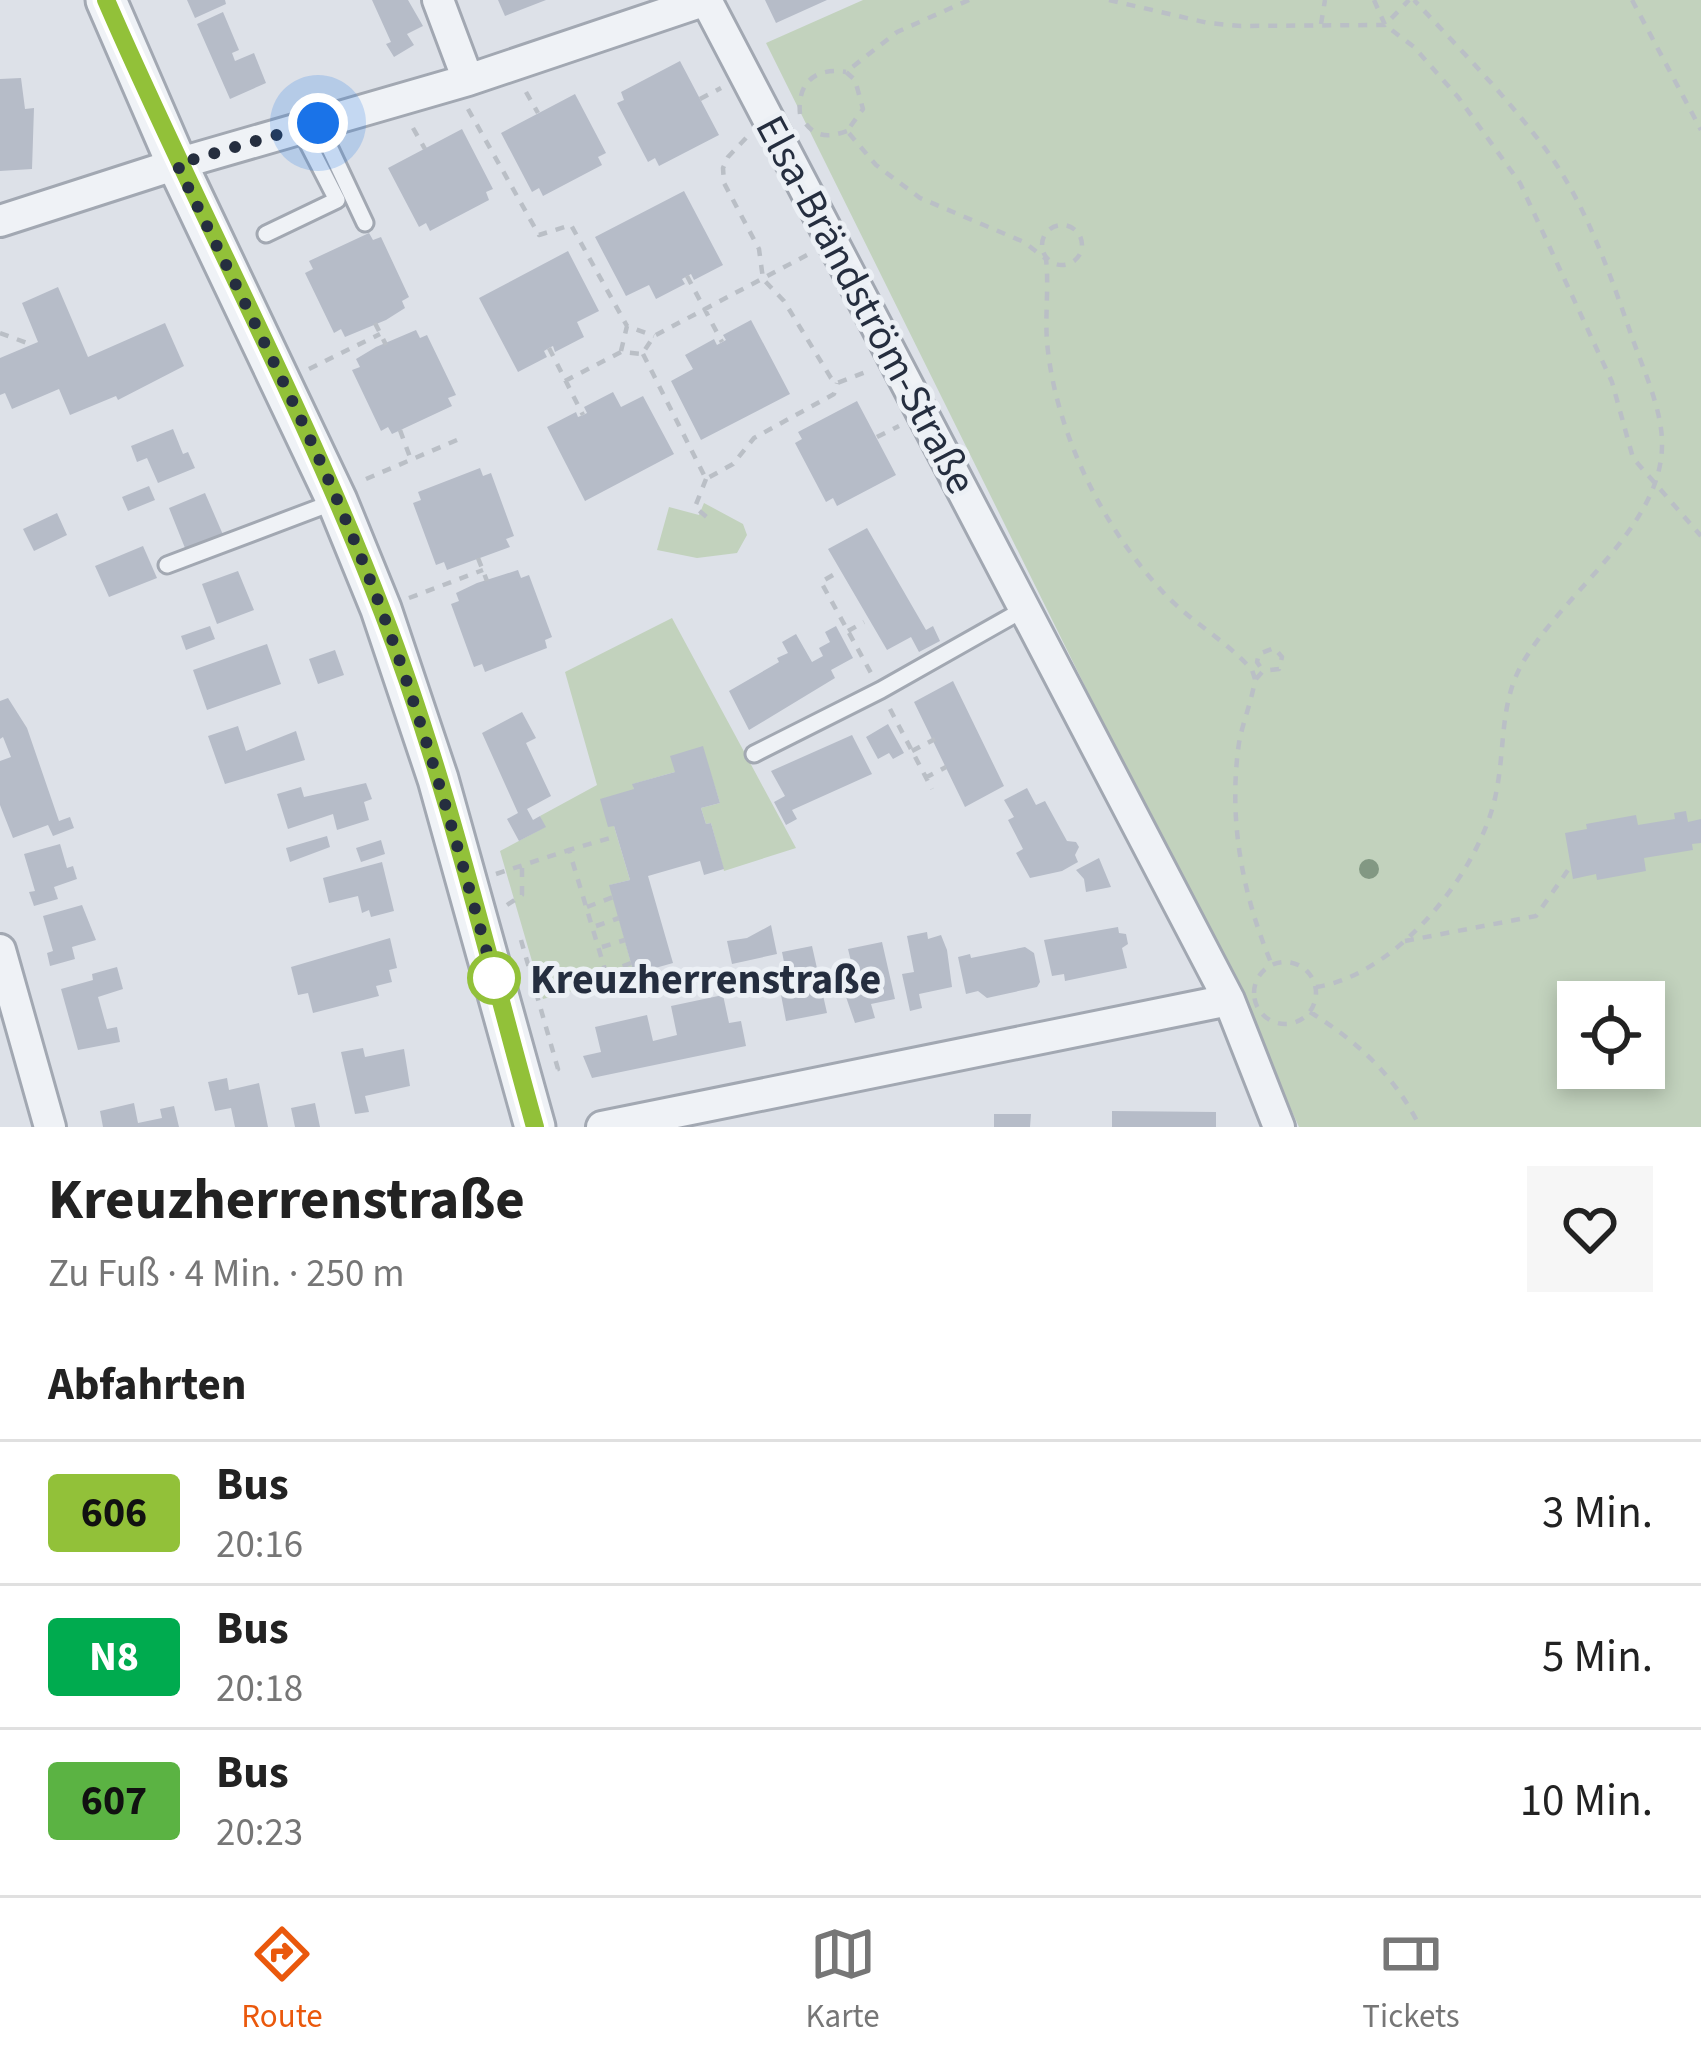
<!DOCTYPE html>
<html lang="de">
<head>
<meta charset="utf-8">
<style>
  :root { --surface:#fff; --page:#f6f6f6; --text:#222; --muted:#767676; --line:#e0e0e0; --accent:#ea580c }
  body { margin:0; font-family:"Source Sans 3",sans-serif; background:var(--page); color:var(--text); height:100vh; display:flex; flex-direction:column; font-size:45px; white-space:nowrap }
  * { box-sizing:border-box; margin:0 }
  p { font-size:39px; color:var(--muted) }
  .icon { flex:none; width:66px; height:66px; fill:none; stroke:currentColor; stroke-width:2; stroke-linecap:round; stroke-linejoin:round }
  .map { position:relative; height:1127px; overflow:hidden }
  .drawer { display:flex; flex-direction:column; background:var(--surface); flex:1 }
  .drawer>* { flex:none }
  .badge { padding:0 24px; border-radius:9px; font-size:42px; line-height:78px }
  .buttons { position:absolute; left:1557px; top:981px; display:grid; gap:24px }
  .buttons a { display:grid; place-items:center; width:108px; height:108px; border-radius:0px; background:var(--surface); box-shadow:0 6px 18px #0003; font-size:60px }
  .you { position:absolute; width:60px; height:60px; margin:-30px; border:9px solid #fff; border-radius:50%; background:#1a73e8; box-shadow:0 0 0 18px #1a73e833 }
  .map>.badge { position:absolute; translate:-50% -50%; box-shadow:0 0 0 6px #fff }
  h2 { padding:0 48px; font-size:45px; line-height:108px }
  .round { display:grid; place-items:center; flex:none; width:126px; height:126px; border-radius:0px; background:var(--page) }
  .head { display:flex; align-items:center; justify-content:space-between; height:204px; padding:0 48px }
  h1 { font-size:57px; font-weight:700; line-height:90px }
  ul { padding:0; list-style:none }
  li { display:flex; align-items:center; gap:36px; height:144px; padding:0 48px; border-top:3px solid var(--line) }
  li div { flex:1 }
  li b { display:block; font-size:45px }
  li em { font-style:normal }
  li .badge { min-width:132px; font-weight:700; text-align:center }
  .tab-bar { display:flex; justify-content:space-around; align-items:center; height:168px; border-top:3px solid var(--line); background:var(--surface); font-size:33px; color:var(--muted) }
  .tab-bar a { display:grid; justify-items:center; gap:6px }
  .tab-bar .current { color:var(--accent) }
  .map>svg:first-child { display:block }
  .green { fill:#c2d2bd; fill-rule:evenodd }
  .building { fill:#b6bcc8 }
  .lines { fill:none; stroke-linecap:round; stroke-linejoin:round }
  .service-casing { stroke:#a2a8b2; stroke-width:21 }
  .minor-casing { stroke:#a2a8b2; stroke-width:36 }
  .tertiary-casing { stroke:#a2a8b2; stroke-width:45 }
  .path { stroke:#babfc6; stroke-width:4.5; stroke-dasharray:9 9; stroke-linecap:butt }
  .service { stroke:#eff2f6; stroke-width:15 }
  .minor { stroke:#eff2f6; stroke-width:30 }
  .tertiary { stroke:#eff2f6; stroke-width:39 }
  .tree { fill:#829883 }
  .line-casing { stroke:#fff; stroke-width:27 }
  .line { stroke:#92c139; stroke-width:18 }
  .walk { stroke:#252e3f; stroke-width:12; stroke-dasharray:0 21.6 }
  .stop-dot { fill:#fff; stroke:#92c139; stroke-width:6 }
  .labels { text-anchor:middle; stroke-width:10; stroke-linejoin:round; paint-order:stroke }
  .street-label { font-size:42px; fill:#252e3f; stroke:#ecf0f5 }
  .stop-label { font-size:42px; font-weight:bold; fill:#252e3f; stroke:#ecf0f5; text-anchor:start }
</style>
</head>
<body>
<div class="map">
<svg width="1701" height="1127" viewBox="0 0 1701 1127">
  <rect width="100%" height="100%" fill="#dde1e8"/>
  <path class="green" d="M863,0H1701V1127H1299L1251,1021L766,43ZM1578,1002H1644V1068H1578Z
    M704,503L743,524L747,535L737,553L697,558L657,550L669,507L699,515Z
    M672,618L796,848L724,871L711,823L706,824L701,808L720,803L702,747L675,772L633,784L634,789L614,826L630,880L610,885L634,974L543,999L500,851L545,827L540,816L597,785L565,672Z"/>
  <path class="building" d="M187,0H225L226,4L195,18Z
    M372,0H408L423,26L407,34L414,45L394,57L386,44L391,42Z
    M498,0H546L505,16Z
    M765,0H827L776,23Z
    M223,12L239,50L232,53L235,61L254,53L266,83L230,99L197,24Z
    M680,61L719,135L659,166L655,158L648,162L617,103L624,100L621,92Z
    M21,78L25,109L34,108L32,169L0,171V79Z
    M575,94L606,153L598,157L602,165L543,196L539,188L532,192L501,133Z
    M462,129L493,189L486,192L489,200L430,231L426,223L419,227L388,168Z
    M684,191L723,265L694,280L691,274L682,279L685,284L656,299L649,285L626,296L595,237Z
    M369,233L373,240L381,237L409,297L402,301L405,308L386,320L345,337L341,329L334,333L305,273L313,269L309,261Z
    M568,251L599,311L577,322L584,337L555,352L553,346L549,348L544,351L547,357L518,372L479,298Z
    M58,287L88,357L165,323L184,366L118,400L116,396L70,415L59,389L12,409L5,393L0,395V358L38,342L22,303Z
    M751,320L790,394L701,440L671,381L693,369L685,355L714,339L717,345L726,340L723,335Z
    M416,330L420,338L427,335L456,395L448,398L452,406L392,434L388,427L381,431L352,370L360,367L356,359L376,347Z
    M613,392L621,407L643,396L674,454L585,501L547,427L576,412L578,417L583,415L587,413L584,407Z
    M857,401L896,475L837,506L833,498L826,502L795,443L802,439L798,432Z
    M173,429L183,454L188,452L195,468L158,483L147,458L137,462L131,446Z
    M480,468L483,476L491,473L514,536L506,539L510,547L447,570L444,562L436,565L413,503L421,500L418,492Z
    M149,486L155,500L128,511L122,497Z
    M205,493L224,537L187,553L169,508Z
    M57,513L67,535L34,551L23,529Z
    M867,528L926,630L933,626L940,641L919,652L911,637L887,650L828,549Z
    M143,546L157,578L109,597L95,566Z
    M518,570L521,578L529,575L552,637L545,640L547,648L485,672L482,664L474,667L451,604L459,601L456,593L477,583Z
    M238,571L254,610L217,624L202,584Z
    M210,626L215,639L186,650L181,636Z
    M836,626L853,658L831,670L835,678L749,730L729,691L779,662L777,658L788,653L782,642L796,634L812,662L823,656L819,648L830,642L825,632Z
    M267,644L281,684L207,710L193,670Z
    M335,650L344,675L318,684L309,659Z
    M953,681L1004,786L965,807L914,702Z
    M8,698L27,728L59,821L70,817L74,828L53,836L48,825L13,838L0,805V761L11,757L3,737L0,739V701Z
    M522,712L536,738L526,743L551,796L527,809L533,820L540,816L546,827L519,841L507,819L518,813L482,733Z
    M888,724L904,753L893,759L889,753L878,759L866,737Z
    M238,726L246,751L296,731L305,760L225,784L208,736Z
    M852,735L872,774L792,810L797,819L786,825L774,802L785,796L771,771Z
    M703,746L720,803L701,808L706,824L711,823L724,869L704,875L700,861L648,876L673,963L634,974L609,885L630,880L614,826L608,827L600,799L634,789L632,784L675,772L670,756Z
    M366,783L372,799L364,802L369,820L337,830L333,814L288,829L277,794L301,787L304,797Z
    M1027,788L1036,805L1045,801L1067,841L1076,842L1079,847L1075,855L1078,862L1062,871L1030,878L1016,853L1023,849L1008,820L1014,817L1004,800Z
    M1686,811L1688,822L1701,819V843L1692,844L1693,850L1644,858L1646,871L1597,880L1596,874L1573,879L1565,833L1587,829L1586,824L1636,815L1638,825L1675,819L1674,813Z
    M327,836L330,847L290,862L286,848Z
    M381,840L385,854L361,862L356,848Z
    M60,844L67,868L73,866L77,879L54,887L58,899L34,906L29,892L35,891L24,854Z
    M1099,858L1111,887L1086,892L1084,879L1076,870Z
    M382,862L394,911L371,917L369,910L362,913L358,896L329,903L323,878Z
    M82,905L96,940L72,947L75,959L50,966L47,953L53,951L43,916Z
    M771,925L777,954L732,964L727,941L747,938Z
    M1118,927L1119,933L1126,934L1128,944L1122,948L1127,968L1065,981L1064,974L1052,976L1044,940Z
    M927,932L928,939L941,935L947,950L952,987L919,994L922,1008L910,1011L902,974L914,972L907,936Z
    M390,938L397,968L389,970L392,982L376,986L379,996L313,1013L308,993L298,995L291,967Z
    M882,942L895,999L871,1004L875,1018L855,1023L846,997L859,994L848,949Z
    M812,946L827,1013L786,1021L777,974L786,972L782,952Z
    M1025,947L1034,953L1040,982L1037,987L987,998L978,991L966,994L958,957L970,954L971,958Z
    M117,967L123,989L98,997L107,1029L117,1027L120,1042L78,1050L61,989L93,980L92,974Z
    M723,995L729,1023L741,1021L746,1046L592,1078L583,1056L601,1052L595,1027L647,1015L653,1041L677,1035L671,1006Z
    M363,1048L365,1057L404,1049L410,1086L365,1096L369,1112L355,1114L341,1052Z
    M227,1078L229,1090L259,1083L268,1127H235L231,1108L215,1111L208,1082Z
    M134,1103L138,1123L162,1118L160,1109L174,1106L179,1127H103L100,1111Z
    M315,1103L320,1127H295L291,1108Z
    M1112,1111L1216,1112V1127H1112Z
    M994,1114H1031L1030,1127H994Z"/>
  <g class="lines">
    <g class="service-casing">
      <path id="service" d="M318,123L365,223
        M266,234L337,200L300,128
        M167,565L334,502
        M754,754L881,690L1026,608"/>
    </g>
    <g class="minor-casing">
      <path id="minor" d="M438,0L468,80
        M706,0L1229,1000L1279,1127
        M0,221L177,164L468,80L706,0
        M0,950L50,1127
        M602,1127L1229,1000"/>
    </g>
    <g class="tertiary-casing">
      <path id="tertiary" d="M106,0L177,164L337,501L381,609L438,779L535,1127"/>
    </g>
    <path class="path" d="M969,0L897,32L846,72L855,80L863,109L847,131L876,165L920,198L1024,242L1046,259C1049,286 1045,314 1047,342C1055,431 1102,526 1162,591C1189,621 1226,640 1252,670L1255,679C1252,701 1243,721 1239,743C1228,819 1242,894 1272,965
      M1109,0L1208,23L1241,26L1385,25L1409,0
      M1374,0L1385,25L1414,47L1458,97L1520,183L1612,382L1633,458L1701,536
      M1632,0L1701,130
      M1321,24L1325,0
      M526,92L538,113
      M700,99L721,88
      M468,109L539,235L571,225L627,326
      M800,114C797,83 815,67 846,72
      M806,124C817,138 831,137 847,131
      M413,128L425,149
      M746,138L728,157L723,168L724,183L759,249L763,279L784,301L831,378L837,383L866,372
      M1042 245a20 20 0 1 1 40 0a20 20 0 1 1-40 0Z
      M687,276L722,342
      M375,323L386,345
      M0,333L27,343
      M549,348L583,415
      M621,351L627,326L654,336
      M643,354L706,479L733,464L754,438L834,394L837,383
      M309,369L380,334
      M565,381L621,352L642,354L654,336L807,255
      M400,430L411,460
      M877,437L899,426
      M366,479L457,440
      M706,479L695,507L709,519
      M478,558L487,581
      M833,575L821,582L871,673
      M409,598L483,570
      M848,631L864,622
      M1256,679L1263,671L1279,669L1282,657L1274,648L1259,654L1257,662L1263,671
      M890,709L932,789
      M912,751L935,739
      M925,778L946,767
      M496,874L569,850
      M507,905L522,895V866
      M587,907L613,897
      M596,926L619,918
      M521,940L558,1069L554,1070
      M1405,941L1536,916L1568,870
      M602,947L625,940
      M1254 993a31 31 0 1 1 62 0a31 31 0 1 1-62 0Z
      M606,973L631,963
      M1316,987C1398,975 1484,868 1497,788C1505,746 1500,703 1522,664C1561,595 1661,528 1662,446C1663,412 1644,371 1633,340C1610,274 1585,200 1541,143C1503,93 1457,46 1414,0
      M536,994L606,973L569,850L617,836
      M1310,1012C1358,1042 1395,1076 1420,1127"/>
    <use href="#service" class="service"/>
    <use href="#minor" class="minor"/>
    <use href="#tertiary" class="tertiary"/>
  </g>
  <circle class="tree" cx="1369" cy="869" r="10"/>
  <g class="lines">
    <g class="line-casing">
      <path id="line" d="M106,0C195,206 303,404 383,613C447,780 487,955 535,1127"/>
    </g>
    <use href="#line" class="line"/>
    <path class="walk" d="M318,123L177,164C240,296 309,426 363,562C417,696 457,844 494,978"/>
  </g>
  <circle class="stop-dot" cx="494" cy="978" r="24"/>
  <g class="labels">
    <g class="street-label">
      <text transform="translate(867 304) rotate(62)" y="15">Elsa-Brändström-Straße</text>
    </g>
    <g class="stop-label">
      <text x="530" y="993">Kreuzherrenstraße</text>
    </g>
  </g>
</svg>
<div class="buttons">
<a><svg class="icon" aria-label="locate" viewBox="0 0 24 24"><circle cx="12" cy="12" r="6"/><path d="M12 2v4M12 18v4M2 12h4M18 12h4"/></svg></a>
</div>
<div class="you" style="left:318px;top:123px"></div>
</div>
<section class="drawer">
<div class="head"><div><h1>Kreuzherrenstraße</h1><p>Zu Fuß · 4 Min. · 250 m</p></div><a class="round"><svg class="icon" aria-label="heart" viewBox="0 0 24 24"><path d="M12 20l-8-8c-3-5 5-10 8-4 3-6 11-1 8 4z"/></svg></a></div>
<h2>Abfahrten</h2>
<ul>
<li><span class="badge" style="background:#92c139;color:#111">606</span><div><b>Bus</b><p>20:16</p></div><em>3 Min.</em></li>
<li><span class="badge" style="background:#00ab4f;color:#fff">N8</span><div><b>Bus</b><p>20:18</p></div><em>5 Min.</em></li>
<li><span class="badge" style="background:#5bb343;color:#111">607</span><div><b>Bus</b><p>20:23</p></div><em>10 Min.</em></li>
</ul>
</section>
<nav class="tab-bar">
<a class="current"><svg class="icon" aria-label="directions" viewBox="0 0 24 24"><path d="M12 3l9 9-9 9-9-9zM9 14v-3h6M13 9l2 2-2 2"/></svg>Route</a>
<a><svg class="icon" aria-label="map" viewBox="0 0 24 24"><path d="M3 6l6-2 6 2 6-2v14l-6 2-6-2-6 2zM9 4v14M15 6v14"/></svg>Karte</a>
<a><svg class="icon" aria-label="tickets" viewBox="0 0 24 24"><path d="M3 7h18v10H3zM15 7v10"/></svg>Tickets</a>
</nav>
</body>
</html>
